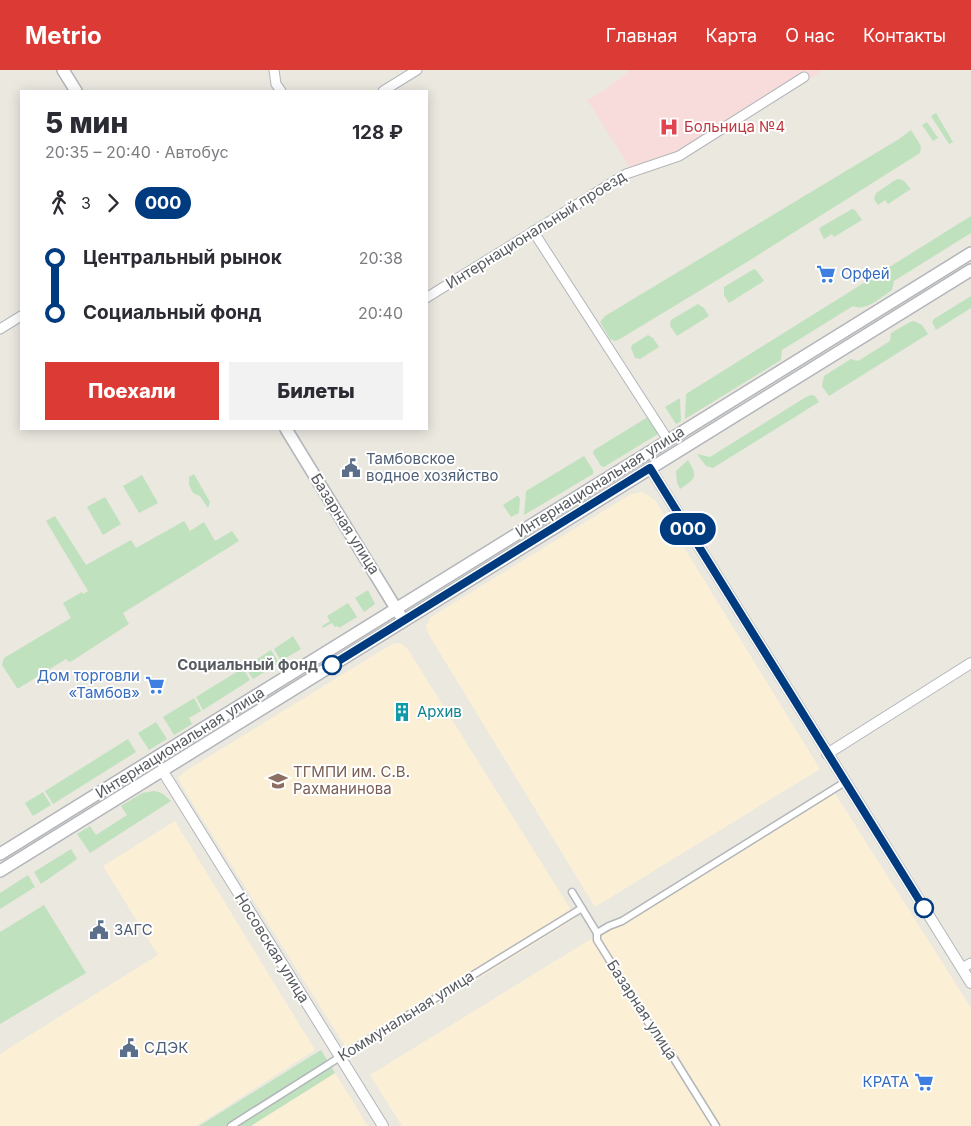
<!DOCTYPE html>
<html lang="ru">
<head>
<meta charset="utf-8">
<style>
  :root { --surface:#fff; --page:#f2f2f3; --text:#2b2b33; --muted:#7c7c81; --accent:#dc3a35 }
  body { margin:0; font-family:Inter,sans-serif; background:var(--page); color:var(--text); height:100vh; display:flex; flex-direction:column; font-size:19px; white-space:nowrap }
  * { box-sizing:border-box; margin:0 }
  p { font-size:16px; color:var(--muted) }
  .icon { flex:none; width:28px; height:28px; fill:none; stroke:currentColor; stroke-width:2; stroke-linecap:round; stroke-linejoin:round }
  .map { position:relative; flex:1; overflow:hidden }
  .details { position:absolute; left:20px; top:20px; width:408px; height:340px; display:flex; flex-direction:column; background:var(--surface); border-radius:0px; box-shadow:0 2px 12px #0003 }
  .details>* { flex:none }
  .badge { padding:0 10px; border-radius:16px; font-size:18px; line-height:32px }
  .map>.badge { position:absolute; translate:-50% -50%; box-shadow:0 0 0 2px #fff }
  .legs { display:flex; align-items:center; gap:8px; height:55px; padding:0 25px; font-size:16px }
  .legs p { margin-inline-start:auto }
  .summary { display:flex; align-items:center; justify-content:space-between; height:85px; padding:0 25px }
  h1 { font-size:28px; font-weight:800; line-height:38px }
  .action { display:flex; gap:10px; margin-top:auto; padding:10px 25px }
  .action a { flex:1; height:58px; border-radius:0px; background:var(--accent); color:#fff; font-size:20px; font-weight:800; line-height:58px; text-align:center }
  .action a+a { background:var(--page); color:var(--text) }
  ul { padding:0 25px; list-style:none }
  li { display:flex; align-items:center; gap:18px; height:55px; font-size:19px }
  li i { display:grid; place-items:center; width:8px; height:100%; margin:0 6px; background:currentColor }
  li i::after { content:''; width:12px; height:12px; margin:-6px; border:4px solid; border-radius:50%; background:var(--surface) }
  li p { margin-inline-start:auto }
  li:first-child i { background:linear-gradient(#0000 50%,currentColor 0) }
  li:last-child i { background:linear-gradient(currentColor 50%,#0000 0) }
  header { display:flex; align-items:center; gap:30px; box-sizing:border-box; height:70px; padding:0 25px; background:var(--accent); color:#fff }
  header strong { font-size:24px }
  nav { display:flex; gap:28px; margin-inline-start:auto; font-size:18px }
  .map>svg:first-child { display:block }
  .commercial { fill:#fbf0d5 }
  .medical { fill:#f8dcdb }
  .green { fill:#bfe1bd }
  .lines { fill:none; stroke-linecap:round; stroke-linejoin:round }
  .pedestrian-casing { stroke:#b2b6ba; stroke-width:9 }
  .minor-casing { stroke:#b2b6ba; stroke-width:11 }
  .tertiary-casing { stroke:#b2b6ba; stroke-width:12 }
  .secondary-casing { stroke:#b2b5ba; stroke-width:14 }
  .pedestrian { stroke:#fff; stroke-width:6 }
  .minor { stroke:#fff; stroke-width:9 }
  .tertiary { stroke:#fff; stroke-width:10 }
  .secondary { stroke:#fff; stroke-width:11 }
  .line-1-casing { stroke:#fff; stroke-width:11 }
  .line-1 { stroke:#003b80; stroke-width:8 }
  .stop-1-dot { fill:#fff; stroke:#003b80; stroke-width:2.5 }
  .labels { text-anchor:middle; stroke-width:4; stroke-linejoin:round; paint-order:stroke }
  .health-label { font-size:15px; fill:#be3a42; stroke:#fff; text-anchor:start }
  .street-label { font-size:15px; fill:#585c60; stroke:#fff }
  .shop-label { font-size:15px; fill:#366cbe; stroke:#fff; text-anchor:end }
  .service-label { font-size:15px; fill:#4e5e75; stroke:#fff; text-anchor:start }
  .stop-label { font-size:15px; font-weight:bold; fill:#585c60; stroke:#fff; text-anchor:end }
  .culture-label { font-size:15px; fill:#0d838f; stroke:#fff; text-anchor:start }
  .education-label { font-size:15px; fill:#785e54; stroke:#fff; text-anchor:start }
</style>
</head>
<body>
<header>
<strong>Metrio</strong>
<nav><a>Главная</a><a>Карта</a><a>О нас</a><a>Контакты</a></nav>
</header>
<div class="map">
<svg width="971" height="1056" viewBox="0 0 971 1056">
  <rect width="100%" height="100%" fill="#ebe8e0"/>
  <path class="commercial" d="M642,422L655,430L820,699L595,837L429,565L426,556L431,547L631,424Z
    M400,573L407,578L576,848L352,987L186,723L178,708L184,702L392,574Z
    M833,720L971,938V1056H402L370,1005Z
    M175,751L315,980L196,1056H0V984L158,885L103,796Z
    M335,1003L368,1056H251Z"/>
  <path class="medical" d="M630,0H823L693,84L635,105L587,30L603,21Z"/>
  <path class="green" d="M936,43L953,72L949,74L931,46Z
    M927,52L938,68L933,71L922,55Z
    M911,60L921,76L920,83L747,192L620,269L615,271L610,269L600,252L605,246L899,69Z
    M897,109L903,110L911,119L888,134L885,130L878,135L874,129L876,123Z
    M852,139L855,140L862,150L834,167L832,164L824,169L819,159L821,157Z
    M971,146V163L894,211L892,220C881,227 866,242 853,236L782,280L781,290L685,349L686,324Z
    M754,199L757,201L764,211L729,233L724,225V217Z
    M971,226V238L936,260L932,252L934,249Z
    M698,234L704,238L709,246L677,266L670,256L671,250Z
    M914,251L922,255L928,264L829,326L822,316L824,306L851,289L858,291L890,271L891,263L910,252Z
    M648,265L653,268L659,277L640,289L635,288L631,278L632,275Z
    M811,325L815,326L819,332L713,398L706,396L697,384L710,387L806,327Z
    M680,328L681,351L676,354L665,337Z
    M648,347L658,364L604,397L601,396L593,383L594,380Z
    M584,386L593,400V404L524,445L526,421Z
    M688,390C698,406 696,409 680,419L677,413L676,401Z
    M194,404L210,432L208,438L200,426L193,423L189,415V407Z
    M142,405L158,433L139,443L123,416Z
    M517,426H518L520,429L519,443L511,447L503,435Z
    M105,427L121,454L103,465L87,437Z
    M55,446L86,495L131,470L136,478L184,451L190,461L204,452L215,471L232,461L239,471L123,543L129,554L72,591L69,592L66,589L19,618H17L2,595L4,588L71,548L63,533L82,522L83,524L88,521L46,451Z
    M368,520L375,534L364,542L355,528Z
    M348,533L357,547L339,558L338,556L335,557L332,553L323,558L322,556L330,551L327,546Z
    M293,566L301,579L281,591L274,579Z
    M271,580L279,593L253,609L245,597Z
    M243,598L250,610L203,640L196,627Z
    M194,628L201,641L189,648L192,654L174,665L163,647Z
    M156,652L167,669L149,680L138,663Z
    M128,669L136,682L53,734L45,721Z
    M154,721C162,722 166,726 171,731L90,783L77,764L90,756L96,765L127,745L121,736L142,723Z
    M43,722L51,735L33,746L25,733Z
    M71,779L77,789L41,814L34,802Z
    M28,805L35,817L0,839V823Z
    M44,835L86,903L0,954V862Z
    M321,980L335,1003L251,1056H199Z"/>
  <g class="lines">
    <g class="pedestrian-casing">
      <path id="pedestrian" d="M572,822L597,863V870L659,970L668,979L716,1056
        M597,863L609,856L622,851L845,712
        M231,1056L340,987L582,838"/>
    </g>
    <g class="minor-casing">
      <path id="minor" d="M274,0L276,14L281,21
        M383,21L417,0
        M533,161L668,370
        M426,228L626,104L679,86L804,7
        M0,259L21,246
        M962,898L971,893"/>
    </g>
    <g class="tertiary-casing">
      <path id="tertiary" d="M650,398L971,913
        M827,684L971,593
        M162,700L383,1056"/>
    </g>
    <g class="secondary-casing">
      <path id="secondary" d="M63,0L76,21
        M286,359L400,545
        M0,784L971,183
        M0,801L971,200"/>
    </g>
    <use href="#pedestrian" class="pedestrian"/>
    <use href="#minor" class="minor"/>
    <use href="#tertiary" class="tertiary"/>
    <use href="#secondary" class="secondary"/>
  </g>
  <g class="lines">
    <g class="line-1-casing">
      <path id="line-1" d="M332,595L650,398L924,838"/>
    </g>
    <use href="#line-1" class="line-1"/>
  </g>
  <defs>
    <g id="hospital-bare" transform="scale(1.5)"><path d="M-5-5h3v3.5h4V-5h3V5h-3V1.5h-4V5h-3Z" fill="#e0444e" stroke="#fff" stroke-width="2.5" paint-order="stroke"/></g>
    <g id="supermarket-bare" transform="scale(1.5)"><path d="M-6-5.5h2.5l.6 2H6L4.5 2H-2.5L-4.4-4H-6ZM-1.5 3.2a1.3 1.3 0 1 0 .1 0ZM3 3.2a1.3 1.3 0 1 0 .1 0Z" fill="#3f7fe0" stroke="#fff" stroke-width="2.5" paint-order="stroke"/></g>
    <g id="civic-bare" transform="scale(1.5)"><path d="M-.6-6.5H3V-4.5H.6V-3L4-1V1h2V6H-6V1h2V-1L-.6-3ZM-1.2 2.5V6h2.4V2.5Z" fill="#5c6f8a" stroke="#fff" stroke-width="2.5" paint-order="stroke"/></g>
    <g id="building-bare" transform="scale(1.5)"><path d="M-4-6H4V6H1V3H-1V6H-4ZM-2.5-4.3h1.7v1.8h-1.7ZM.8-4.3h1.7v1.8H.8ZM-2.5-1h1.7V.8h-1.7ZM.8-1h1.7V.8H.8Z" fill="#0f9aa8" stroke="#fff" stroke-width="2.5" paint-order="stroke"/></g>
    <g id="school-bare" transform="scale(1.5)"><path d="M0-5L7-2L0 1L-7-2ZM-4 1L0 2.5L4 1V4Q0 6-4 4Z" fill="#8d6e63" stroke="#fff" stroke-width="2.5" paint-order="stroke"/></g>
  </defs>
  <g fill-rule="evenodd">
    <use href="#hospital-bare" x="669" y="57"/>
    <use href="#supermarket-bare" x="826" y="204"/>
    <use href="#civic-bare" x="351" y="398"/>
    <use href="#supermarket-bare" x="155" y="615"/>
    <use href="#building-bare" x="402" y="642"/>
    <use href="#school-bare" x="278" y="711"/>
    <use href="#civic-bare" x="99" y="860"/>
    <use href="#civic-bare" x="129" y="978"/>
    <use href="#supermarket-bare" x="924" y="1012"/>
  </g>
  <g class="stop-1-dot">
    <circle cx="332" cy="595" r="9"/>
    <circle cx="924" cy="838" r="9"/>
  </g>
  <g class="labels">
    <g class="health-label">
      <text x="684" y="62">Больница №4</text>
    </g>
    <g class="street-label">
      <text transform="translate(536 160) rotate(-32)" y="5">Интернациональный проезд</text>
      <text transform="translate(600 412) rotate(-32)" y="5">Интернациональная улица</text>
      <text transform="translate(345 454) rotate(58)" y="5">Базарная улица</text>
      <text transform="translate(180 673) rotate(-32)" y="5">Интернациональная улица</text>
      <text transform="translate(272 878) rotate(58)" y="5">Носовская улица</text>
      <text transform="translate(642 940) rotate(57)" y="5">Базарная улица</text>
      <text transform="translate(406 946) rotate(-32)" y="5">Коммунальная улица</text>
    </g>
    <g class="shop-label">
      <text x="841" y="209" text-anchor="start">Орфей</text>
      <text x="140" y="611">Дом торговли<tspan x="140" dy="17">«Тамбов»</tspan></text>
      <text x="909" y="1017">КРАТА</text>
    </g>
    <g class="service-label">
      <text x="366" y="394">Тамбовское<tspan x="366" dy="17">водное хозяйство</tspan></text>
      <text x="114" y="865">ЗАГС</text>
      <text x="144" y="983">СДЭК</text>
    </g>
    <g class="stop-label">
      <text x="318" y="600">Социальный фонд</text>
    </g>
    <g class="culture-label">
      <text x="417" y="647">Архив</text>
    </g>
    <g class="education-label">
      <text x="293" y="707">ТГМПИ им. С.В.<tspan x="293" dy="17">Рахманинова</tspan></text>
    </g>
  </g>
</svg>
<b class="badge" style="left:688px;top:459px;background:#003b80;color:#fff">000</b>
<section class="details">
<div class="summary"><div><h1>5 мин</h1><p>20:35 – 20:40 · Автобус</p></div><b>128 ₽</b></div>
<div class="legs"><svg class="icon" aria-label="walk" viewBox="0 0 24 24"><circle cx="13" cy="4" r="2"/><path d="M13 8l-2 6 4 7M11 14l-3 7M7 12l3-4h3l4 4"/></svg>3<svg class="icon" aria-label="forward" viewBox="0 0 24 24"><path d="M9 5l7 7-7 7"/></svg><b class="badge" style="background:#003b80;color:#fff">000</b></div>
<ul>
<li><i style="color:#003b80"></i><b>Центральный рынок</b><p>20:38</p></li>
<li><i style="color:#003b80"></i><b>Социальный фонд</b><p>20:40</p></li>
</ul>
<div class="action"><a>Поехали</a><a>Билеты</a></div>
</section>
</div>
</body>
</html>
